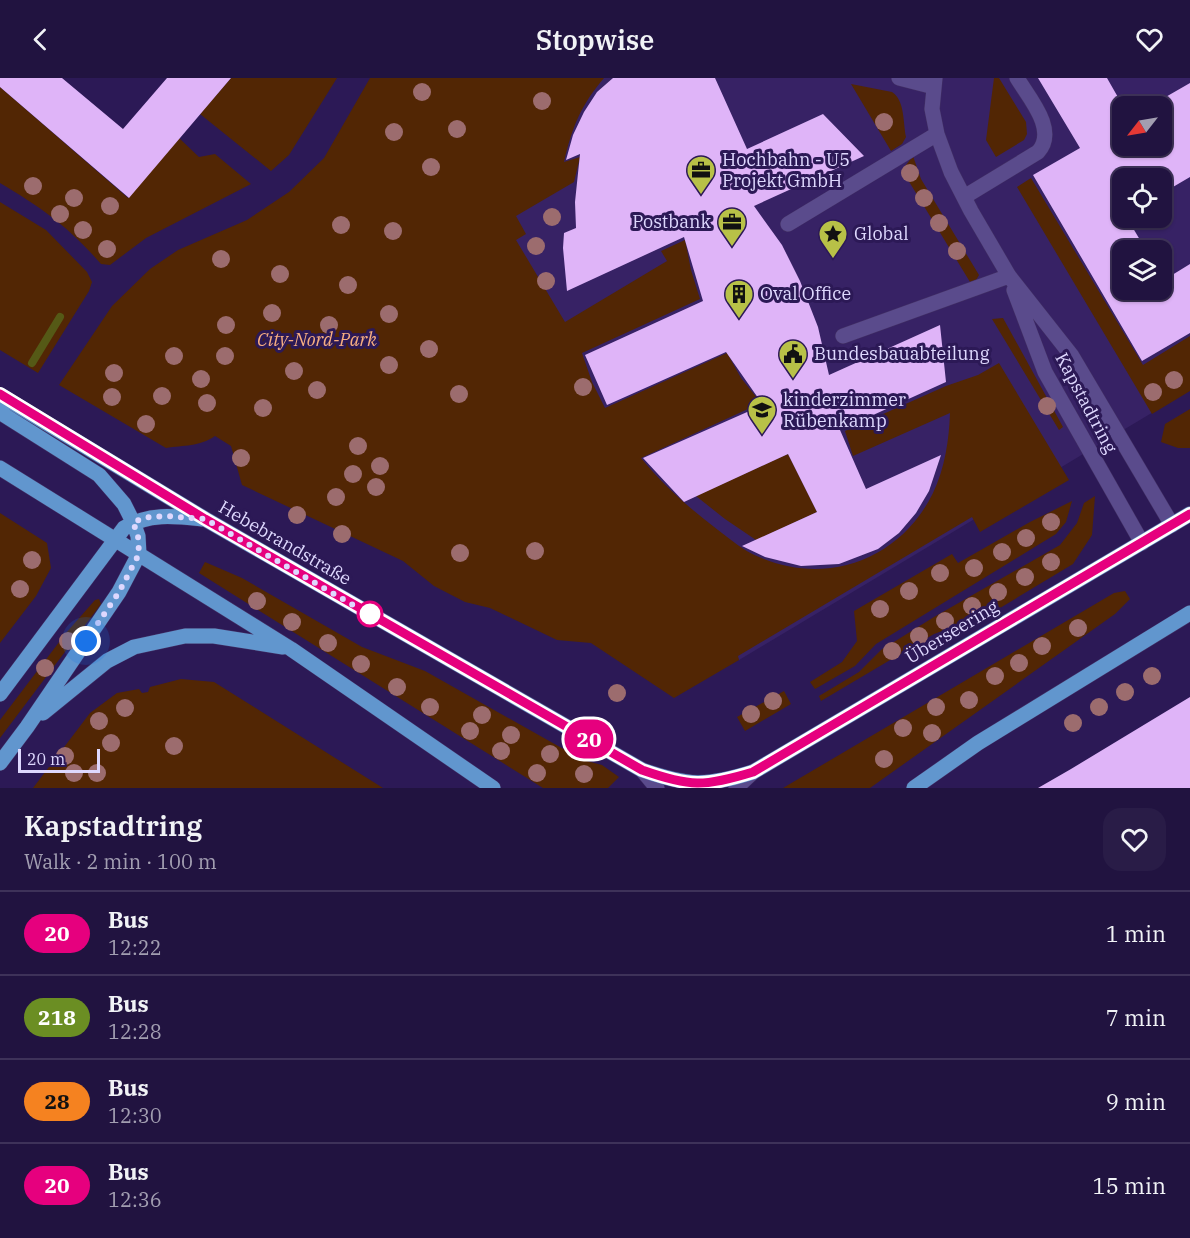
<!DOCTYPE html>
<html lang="en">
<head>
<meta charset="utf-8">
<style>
  :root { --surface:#211340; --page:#291c47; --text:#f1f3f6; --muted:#a29eb1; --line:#3e3259 }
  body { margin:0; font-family:"IBM Plex Serif",serif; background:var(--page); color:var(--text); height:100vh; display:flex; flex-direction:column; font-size:22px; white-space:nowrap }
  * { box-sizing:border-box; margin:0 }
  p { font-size:20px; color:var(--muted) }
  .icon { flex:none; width:33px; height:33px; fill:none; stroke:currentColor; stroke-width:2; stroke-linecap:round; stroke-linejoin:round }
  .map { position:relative; height:710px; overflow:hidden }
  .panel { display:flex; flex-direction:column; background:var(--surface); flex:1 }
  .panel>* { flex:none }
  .badge { padding:0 12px; border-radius:20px; font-size:21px; line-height:39px }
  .needle { width:39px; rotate:239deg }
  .controls { position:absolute; left:1112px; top:18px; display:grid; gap:12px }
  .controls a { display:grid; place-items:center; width:60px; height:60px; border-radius:12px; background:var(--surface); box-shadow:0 2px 4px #0004,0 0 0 2px var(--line); font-size:30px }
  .scale { position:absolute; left:18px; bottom:15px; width:82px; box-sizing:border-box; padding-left:6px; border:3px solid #ded8fe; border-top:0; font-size:16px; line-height:21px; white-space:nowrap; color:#ded8fe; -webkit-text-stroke:4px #2c1956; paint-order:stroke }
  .you { position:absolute; width:30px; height:30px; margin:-15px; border:4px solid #fff; border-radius:50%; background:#1a73e8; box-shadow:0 0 0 9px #1a73e833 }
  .map>.badge { position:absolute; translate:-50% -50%; box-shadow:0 0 0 3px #fff }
  .round { display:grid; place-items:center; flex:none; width:63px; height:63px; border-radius:18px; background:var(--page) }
  .head { display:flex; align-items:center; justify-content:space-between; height:102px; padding:0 24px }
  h1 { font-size:28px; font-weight:600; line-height:45px }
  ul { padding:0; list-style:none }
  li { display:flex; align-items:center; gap:18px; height:84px; padding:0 24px; border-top:2px solid var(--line) }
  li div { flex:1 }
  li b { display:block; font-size:22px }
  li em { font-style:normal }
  li .badge { min-width:66px; font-weight:700; text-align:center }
  header { display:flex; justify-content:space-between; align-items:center; height:78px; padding:0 24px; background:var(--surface); font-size:27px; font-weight:600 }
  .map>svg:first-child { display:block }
  .built { fill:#372265; fill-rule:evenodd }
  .green { fill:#522604 }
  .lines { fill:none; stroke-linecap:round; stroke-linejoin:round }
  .stream { stroke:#555916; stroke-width:8 }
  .building { fill:#dfb4f8 }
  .minor-casing { stroke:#423064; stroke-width:16 }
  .major-casing { stroke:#423064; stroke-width:16 }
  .minor { stroke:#5a4b8c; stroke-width:15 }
  .major { stroke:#6196ce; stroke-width:15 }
  .tree { fill:#9c6c6e }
  .line-casing { stroke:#fff; stroke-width:14 }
  .line { stroke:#e6007e; stroke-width:9 }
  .walk { stroke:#ded8fe; stroke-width:6; stroke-dasharray:0 10.8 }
  .stop-dot { fill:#fff; stroke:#e6007e; stroke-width:3 }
  .labels { text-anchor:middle; stroke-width:6; stroke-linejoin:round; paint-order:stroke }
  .poi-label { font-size:18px; fill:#ded8fe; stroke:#2c1956; text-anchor:start }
  .park-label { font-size:18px; font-style:italic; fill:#f8af81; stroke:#2c1956 }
  .street-label { font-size:18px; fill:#ded8fe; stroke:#2c1956 }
</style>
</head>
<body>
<header><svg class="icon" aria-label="back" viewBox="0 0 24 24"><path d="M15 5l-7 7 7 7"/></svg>Stopwise<svg class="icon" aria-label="heart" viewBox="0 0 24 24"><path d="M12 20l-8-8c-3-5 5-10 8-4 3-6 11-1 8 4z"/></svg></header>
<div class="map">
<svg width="1190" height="710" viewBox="0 0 1190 710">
  <rect width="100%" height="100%" fill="#2c1956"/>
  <path class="built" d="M587,0H1190V312L739,582L579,308L442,204L476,71ZM1122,28H1161V68H1122ZM1122,100H1161V140H1122ZM1122,172H1161V212H1122Z"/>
  <path class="green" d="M231,0H337L289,77L271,93L200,36Z
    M370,0H604C581,27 572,49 564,84L580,79L574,104L516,138L526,156L516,162L565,244L667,183L661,173L685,162L691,192L700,221L582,275L592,304L605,330L727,275L741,300L761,325L641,380C664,408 689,430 718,452C731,462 744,473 759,479C827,509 901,481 933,415C945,390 949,362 950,335L853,378L845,353L946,308L978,297L999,285L1069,402L980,454L972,439L738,578L739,582L674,620L591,565L557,562L490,530L465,524L434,508L403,483L242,407L231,368L215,358C199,369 184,367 166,370L59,307L112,228L150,191L178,172L247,142L289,114L324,80Z
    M994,0H999L1026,44L1027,56L1024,62L996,79L986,62Z
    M851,6L892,14C905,22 903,45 906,59L902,66L891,73Z
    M0,9L128,120L179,60L199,79L215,76L251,106L146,160L110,187L101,186C69,149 42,130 0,105Z
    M913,78L921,101L979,197L975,204H970L902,92Z
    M1031,100L1143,287L1190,258V313L1152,336L1017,109Z
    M0,124L46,152L87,194L92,204L89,213L38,295L0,272Z
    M1003,240L1063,349L1059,352L992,241Z
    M1190,331V370H1178L1161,364L1165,346Z
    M788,376L817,434L756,462L725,441L696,418Z
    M1095,418L1092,457L1073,486L990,536L934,556L821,623L819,618L859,594L881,572L934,539L1060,467L1077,445L1084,425Z
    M1072,423L1066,444L1056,456L876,566L855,588L815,611L810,604L842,584L857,563L854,533L952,476L958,485L1030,444Z
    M0,435L47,465L51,490L36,518L0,565Z
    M205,484L242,500L362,569L425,593L583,682L602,687L619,699L608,710H543L199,495Z
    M1125,513L1130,521L1115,536L870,710H783L1114,515Z
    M99,521L101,526L0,660V642L66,555L95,522Z
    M181,601L214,604L383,710H33L90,635L117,615L139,611L142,615L148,614L150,609Z
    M784,613L791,626L745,653L737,639Z"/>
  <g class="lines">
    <path class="stream" d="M32,285L60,239"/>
  </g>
  <path class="building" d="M0,0H62L123,51L167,0H231L129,120L0,9Z
    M613,0H715L747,71L823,36L864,78L754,128L782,167L800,203L818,249L829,297L940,247L946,304L840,352L866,411L941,377L929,413L916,435L899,455L878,471L839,486L801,488L765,479L742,468L817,434L788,376L684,424L643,380L763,327L726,274L607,327L585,277L703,223L684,159L567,213L563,170L564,155L576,150L575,124L580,76L566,82L573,57L584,34L597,14Z
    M1038,0H1107L1123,28L1122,68H1161V28H1150L1190,5V99L1161,116V100H1122V140H1127L1146,172H1122V212H1161V197L1164,202L1190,186V255L1142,283L1033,97L1080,70Z
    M1190,619V710H1038L1071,691Z"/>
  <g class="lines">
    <g class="minor-casing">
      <path id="minor" d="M899,0L934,9
        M935,0L932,31L937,56L951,94L971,133L1009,198L1072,278L1172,447
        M964,119L1038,74C1058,52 1029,20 1017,0
        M788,146L937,56
        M1014,212L1045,294L1142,465
        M843,258L1009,198
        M642,692L657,710
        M736,710L753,694"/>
    </g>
    <g class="major-casing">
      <path id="major" d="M0,317L205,441L642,692C688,708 706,709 753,694L1190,436
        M0,331L4,337L99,397L124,426L133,444L138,458L139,476L119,514L27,649L0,685
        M0,390L291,571L493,710
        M0,616L124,450C149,435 174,438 202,441
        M43,635L107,583L134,569L185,558H214L283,569
        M914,710L978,665L1190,535"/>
    </g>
    <use href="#minor" class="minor"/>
    <use href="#major" class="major"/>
  </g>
  <g class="tree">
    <circle cx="422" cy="14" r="9"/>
    <circle cx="542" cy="23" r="9"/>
    <circle cx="884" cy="44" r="9"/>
    <circle cx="457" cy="51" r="9"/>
    <circle cx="394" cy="54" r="9"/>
    <circle cx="431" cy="89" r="9"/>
    <circle cx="910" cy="95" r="9"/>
    <circle cx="33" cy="108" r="9"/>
    <circle cx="74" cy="120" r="9"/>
    <circle cx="924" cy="120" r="9"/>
    <circle cx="110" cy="128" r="9"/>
    <circle cx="60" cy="136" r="9"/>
    <circle cx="552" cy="139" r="9"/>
    <circle cx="939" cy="145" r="9"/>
    <circle cx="341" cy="147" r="9"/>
    <circle cx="83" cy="152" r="9"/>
    <circle cx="393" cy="153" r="9"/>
    <circle cx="536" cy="168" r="9"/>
    <circle cx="107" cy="171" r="9"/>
    <circle cx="957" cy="173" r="9"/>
    <circle cx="221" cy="181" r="9"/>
    <circle cx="280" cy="196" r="9"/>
    <circle cx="546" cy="203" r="9"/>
    <circle cx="348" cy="207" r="9"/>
    <circle cx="272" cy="235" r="9"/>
    <circle cx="389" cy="236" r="9"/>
    <circle cx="226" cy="247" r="9"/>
    <circle cx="329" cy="247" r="9"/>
    <circle cx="429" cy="271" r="9"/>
    <circle cx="174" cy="278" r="9"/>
    <circle cx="225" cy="278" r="9"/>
    <circle cx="389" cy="287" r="9"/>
    <circle cx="294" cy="293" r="9"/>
    <circle cx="114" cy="295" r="9"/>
    <circle cx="201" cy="301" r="9"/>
    <circle cx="1174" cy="302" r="9"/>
    <circle cx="583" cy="309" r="9"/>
    <circle cx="317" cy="312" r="9"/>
    <circle cx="1153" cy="314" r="9"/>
    <circle cx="459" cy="316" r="9"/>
    <circle cx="162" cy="318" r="9"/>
    <circle cx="112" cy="319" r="9"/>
    <circle cx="207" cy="325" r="9"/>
    <circle cx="1047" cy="328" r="9"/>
    <circle cx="263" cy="330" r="9"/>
    <circle cx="146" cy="346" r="9"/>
    <circle cx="358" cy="368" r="9"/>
    <circle cx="241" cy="380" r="9"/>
    <circle cx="380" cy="388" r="9"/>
    <circle cx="353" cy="396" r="9"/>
    <circle cx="376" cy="409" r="9"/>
    <circle cx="336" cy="419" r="9"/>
    <circle cx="297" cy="437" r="9"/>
    <circle cx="1051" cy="444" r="9"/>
    <circle cx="342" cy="456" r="9"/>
    <circle cx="1026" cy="460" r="9"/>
    <circle cx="535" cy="473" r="9"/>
    <circle cx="1002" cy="474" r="9"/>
    <circle cx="460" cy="475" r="9"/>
    <circle cx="32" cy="482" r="9"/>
    <circle cx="1051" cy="484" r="9"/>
    <circle cx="974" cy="490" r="9"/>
    <circle cx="940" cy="495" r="9"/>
    <circle cx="1025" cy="499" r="9"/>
    <circle cx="20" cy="511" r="9"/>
    <circle cx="909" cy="513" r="9"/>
    <circle cx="998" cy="514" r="9"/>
    <circle cx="257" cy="523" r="9"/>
    <circle cx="972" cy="528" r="9"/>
    <circle cx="880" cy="531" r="9"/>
    <circle cx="945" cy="543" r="9"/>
    <circle cx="292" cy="544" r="9"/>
    <circle cx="1078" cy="550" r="9"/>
    <circle cx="919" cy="558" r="9"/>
    <circle cx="68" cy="563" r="9"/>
    <circle cx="328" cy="565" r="9"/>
    <circle cx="1042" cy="568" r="9"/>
    <circle cx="892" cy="573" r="9"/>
    <circle cx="1019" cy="585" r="9"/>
    <circle cx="361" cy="586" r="9"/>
    <circle cx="45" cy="590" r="9"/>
    <circle cx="995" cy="598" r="9"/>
    <circle cx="1152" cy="598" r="9"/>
    <circle cx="397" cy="609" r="9"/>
    <circle cx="1125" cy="614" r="9"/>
    <circle cx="617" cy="615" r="9"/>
    <circle cx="969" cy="622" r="9"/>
    <circle cx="773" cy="623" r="9"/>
    <circle cx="430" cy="629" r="9"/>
    <circle cx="936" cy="629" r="9"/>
    <circle cx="1099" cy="629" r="9"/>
    <circle cx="125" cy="630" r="9"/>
    <circle cx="751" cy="636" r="9"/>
    <circle cx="482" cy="637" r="9"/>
    <circle cx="99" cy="643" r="9"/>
    <circle cx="1073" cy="645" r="9"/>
    <circle cx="903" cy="650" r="9"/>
    <circle cx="470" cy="653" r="9"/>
    <circle cx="932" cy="655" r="9"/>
    <circle cx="511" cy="657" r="9"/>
    <circle cx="111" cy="665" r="9"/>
    <circle cx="174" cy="668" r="9"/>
    <circle cx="501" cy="673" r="9"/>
    <circle cx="550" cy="676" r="9"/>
    <circle cx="65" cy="678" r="9"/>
    <circle cx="884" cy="681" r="9"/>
    <circle cx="74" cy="695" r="9"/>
    <circle cx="97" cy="695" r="9"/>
    <circle cx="537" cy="695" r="9"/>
    <circle cx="584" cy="696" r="9"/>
  </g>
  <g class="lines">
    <g class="line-casing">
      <path id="line" d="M0,316L205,441L642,692C690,709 704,709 753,694L1190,436"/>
    </g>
    <use href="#line" class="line"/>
    <path class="walk" d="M86,563L119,514L139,476L138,458L133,444L149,439L166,438L205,441L372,538L370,536"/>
  </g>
  <defs>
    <g id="office-pin" transform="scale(1.5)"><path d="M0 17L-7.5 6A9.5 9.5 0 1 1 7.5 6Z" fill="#b8c147" stroke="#2c1956"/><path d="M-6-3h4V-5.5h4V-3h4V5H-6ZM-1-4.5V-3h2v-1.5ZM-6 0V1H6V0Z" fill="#111"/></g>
    <g id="sight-pin" transform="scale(1.5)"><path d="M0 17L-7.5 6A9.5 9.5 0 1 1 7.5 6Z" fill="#b8c147" stroke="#2c1956"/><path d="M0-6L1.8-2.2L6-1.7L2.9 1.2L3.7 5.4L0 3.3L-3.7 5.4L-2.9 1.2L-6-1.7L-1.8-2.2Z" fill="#111"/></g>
    <g id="building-pin" transform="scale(1.5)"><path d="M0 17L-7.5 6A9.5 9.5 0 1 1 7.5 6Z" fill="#b8c147" stroke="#2c1956"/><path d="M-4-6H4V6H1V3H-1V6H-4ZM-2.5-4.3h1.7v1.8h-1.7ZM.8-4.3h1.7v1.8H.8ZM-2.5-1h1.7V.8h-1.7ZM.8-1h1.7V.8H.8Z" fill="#111"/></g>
    <g id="civic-pin" transform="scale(1.5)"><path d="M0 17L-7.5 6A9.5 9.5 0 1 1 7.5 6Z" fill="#b8c147" stroke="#2c1956"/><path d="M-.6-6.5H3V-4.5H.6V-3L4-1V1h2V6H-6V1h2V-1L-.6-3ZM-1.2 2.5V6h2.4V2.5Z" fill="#111"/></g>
    <g id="school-pin" transform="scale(1.5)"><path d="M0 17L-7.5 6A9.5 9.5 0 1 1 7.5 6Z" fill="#b8c147" stroke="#2c1956"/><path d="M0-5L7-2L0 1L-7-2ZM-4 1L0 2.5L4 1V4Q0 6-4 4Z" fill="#111"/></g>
  </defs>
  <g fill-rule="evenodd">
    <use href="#office-pin" x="701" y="92"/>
    <use href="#office-pin" x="732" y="144"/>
    <use href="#sight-pin" x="833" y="156"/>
    <use href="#building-pin" x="739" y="216"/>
    <use href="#civic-pin" x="793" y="276"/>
    <use href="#school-pin" x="762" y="332"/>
  </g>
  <circle class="stop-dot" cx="370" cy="536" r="12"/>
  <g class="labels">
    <g class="poi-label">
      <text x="722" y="88">Hochbahn - U5<tspan x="722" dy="21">Projekt GmbH</tspan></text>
      <text x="711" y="150" text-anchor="end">Postbank</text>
      <text x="854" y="162">Global</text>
      <text x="760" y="222">Oval Office</text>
      <text x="814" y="282">Bundesbauabteilung</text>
      <text x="783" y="328">kinderzimmer<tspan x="783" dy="21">Rübenkamp</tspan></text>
    </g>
    <g class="park-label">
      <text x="317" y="268">City-Nord-Park</text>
    </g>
    <g class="street-label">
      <text transform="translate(1086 325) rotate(62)" y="6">Kapstadtring</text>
      <text transform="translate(285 465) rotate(30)" y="6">Hebebrandstraße</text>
      <text transform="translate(952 554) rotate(-31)" y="6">Überseering</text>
    </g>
  </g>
</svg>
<div class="controls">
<a><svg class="needle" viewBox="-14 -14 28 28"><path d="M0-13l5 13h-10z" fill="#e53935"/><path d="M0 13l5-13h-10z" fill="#a29eb1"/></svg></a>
<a><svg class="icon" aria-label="locate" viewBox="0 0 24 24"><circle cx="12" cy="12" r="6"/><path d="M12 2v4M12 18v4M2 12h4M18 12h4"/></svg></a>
<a><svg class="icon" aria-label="layers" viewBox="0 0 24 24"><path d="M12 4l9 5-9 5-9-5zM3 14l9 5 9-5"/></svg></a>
</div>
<div class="scale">20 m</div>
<div class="you" style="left:86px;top:563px"></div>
<b class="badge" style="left:589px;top:661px;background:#e6007e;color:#fff">20</b>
</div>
<section class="panel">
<div class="head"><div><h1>Kapstadtring</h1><p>Walk · 2 min · 100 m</p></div><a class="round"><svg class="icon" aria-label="heart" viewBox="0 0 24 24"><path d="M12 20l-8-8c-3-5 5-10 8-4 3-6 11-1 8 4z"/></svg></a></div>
<ul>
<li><span class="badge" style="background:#e6007e;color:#fff">20</span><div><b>Bus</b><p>12:22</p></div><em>1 min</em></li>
<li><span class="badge" style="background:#6b8e23;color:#fff">218</span><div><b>Bus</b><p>12:28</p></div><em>7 min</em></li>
<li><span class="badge" style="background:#f58220;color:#111">28</span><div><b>Bus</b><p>12:30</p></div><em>9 min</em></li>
<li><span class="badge" style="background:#e6007e;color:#fff">20</span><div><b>Bus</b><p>12:36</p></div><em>15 min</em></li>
</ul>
</section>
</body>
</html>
